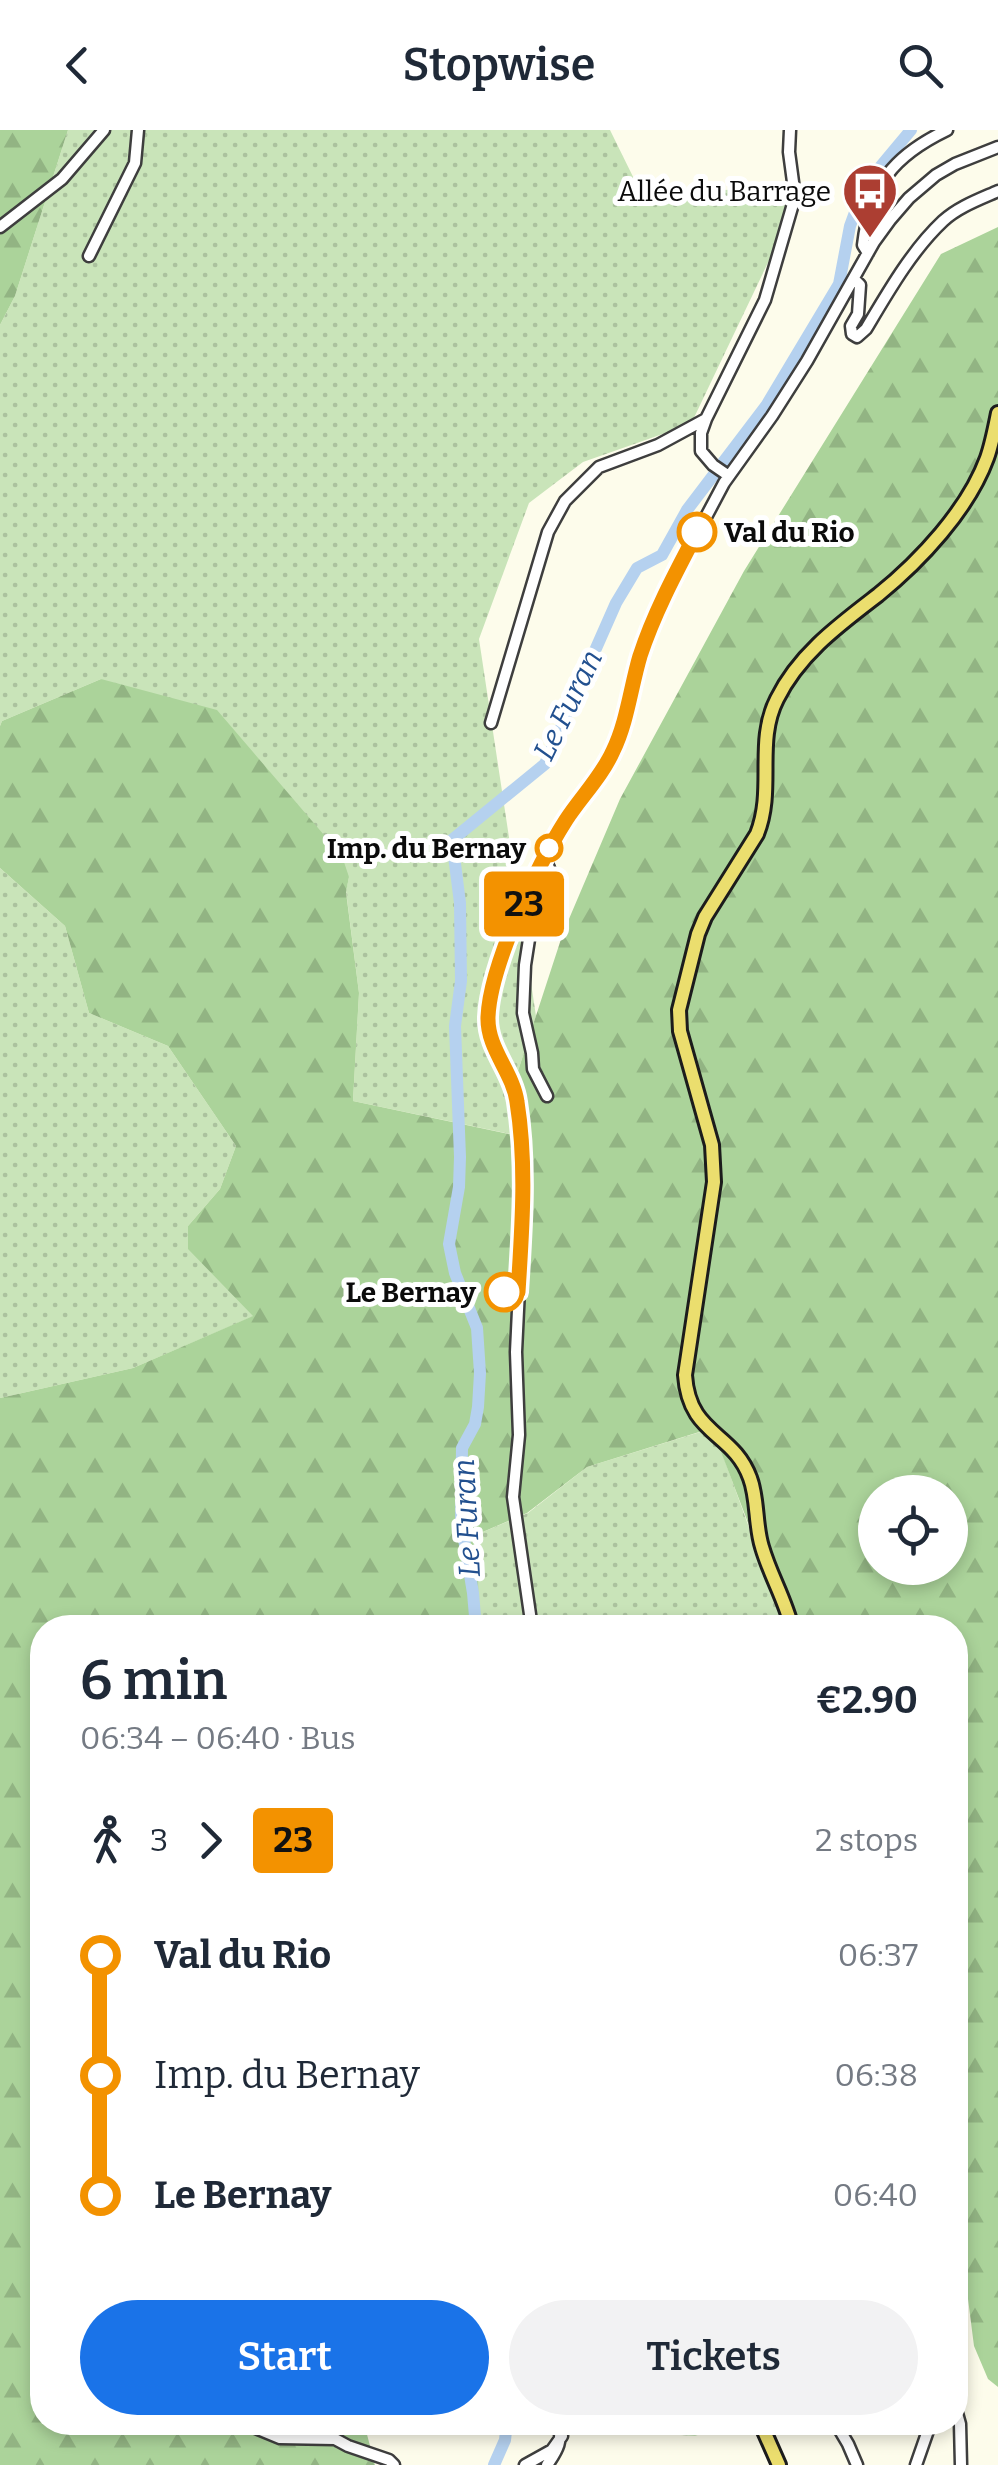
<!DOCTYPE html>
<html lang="en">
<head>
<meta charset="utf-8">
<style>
  :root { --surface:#fff; --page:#f2f2f3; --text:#1f2937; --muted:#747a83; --accent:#1a73e8 }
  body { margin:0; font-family:Bitter,serif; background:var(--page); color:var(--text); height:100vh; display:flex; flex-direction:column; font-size:38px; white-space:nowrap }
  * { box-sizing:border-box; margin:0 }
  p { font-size:32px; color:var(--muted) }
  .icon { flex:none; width:55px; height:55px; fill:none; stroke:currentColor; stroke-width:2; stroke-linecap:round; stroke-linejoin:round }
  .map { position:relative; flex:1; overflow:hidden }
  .drawer { position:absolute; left:30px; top:1485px; width:938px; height:820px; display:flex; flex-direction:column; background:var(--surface); border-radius:40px; box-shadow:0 5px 15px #0003 }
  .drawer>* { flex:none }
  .badge { padding:0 20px; border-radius:8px; font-size:35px; line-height:65px }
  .buttons { position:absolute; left:858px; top:1345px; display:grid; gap:20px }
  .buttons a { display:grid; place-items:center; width:110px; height:110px; border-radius:50%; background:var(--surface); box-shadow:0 5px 15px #0003; font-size:50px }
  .map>.badge { position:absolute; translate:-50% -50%; box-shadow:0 0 0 5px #fff }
  .legs { display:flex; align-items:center; gap:15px; height:110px; padding:0 50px; font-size:32px }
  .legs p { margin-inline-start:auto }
  .head { display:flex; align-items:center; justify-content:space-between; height:170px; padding:0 50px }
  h1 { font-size:55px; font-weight:600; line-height:75px }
  .action { display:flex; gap:20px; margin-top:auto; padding:20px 50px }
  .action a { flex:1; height:115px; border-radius:60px; background:var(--accent); color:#fff; font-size:40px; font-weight:600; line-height:115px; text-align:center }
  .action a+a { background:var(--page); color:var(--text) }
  ul { padding:0 50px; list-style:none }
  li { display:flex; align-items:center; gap:35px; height:120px; font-size:38px }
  li i { display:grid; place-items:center; width:15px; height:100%; margin:0 12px; background:currentColor }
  li i::after { content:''; width:25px; height:25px; margin:-12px; border:8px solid; border-radius:50%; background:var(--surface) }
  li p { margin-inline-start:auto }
  li:first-child i { background:linear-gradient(#0000 50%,currentColor 0) }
  li:last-child i { background:linear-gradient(currentColor 50%,#0000 0) }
  header { display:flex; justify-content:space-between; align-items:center; height:130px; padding:0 50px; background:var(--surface); font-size:45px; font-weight:600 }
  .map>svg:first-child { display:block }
  .grass { fill:url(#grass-dots) }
  .forest { fill:url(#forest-firs); fill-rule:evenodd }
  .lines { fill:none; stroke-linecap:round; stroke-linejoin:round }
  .river { stroke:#b5d1ef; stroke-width:12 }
  .minor-casing { stroke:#3e3e3e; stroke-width:15 }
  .major-casing { stroke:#1c1c1c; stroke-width:18 }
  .minor { stroke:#fff; stroke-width:10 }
  .major { stroke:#ebde6e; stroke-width:12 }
  .line-1-casing { stroke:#fff; stroke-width:22 }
  .line-1 { stroke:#f39200; stroke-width:15 }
  .stop-1-dot { fill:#fff; stroke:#f39200; stroke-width:5 }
  .labels { text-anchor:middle; stroke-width:10; stroke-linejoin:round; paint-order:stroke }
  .poi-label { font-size:28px; fill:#0b0b0b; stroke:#fff; text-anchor:end }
  .stop-label { font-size:28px; font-weight:bold; fill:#0b0b0b; stroke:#fff; text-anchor:end }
  .water-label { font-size:30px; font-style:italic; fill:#22508f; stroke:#fff }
</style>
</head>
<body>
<header><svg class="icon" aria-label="back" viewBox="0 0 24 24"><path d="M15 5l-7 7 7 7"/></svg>Stopwise<svg class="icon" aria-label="search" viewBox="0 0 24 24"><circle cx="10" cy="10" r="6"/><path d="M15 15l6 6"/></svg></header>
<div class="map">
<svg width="998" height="2335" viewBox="0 0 998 2335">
  <defs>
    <pattern id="grass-dots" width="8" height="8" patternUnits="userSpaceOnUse" patternTransform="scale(2.5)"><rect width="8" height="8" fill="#c9e4b9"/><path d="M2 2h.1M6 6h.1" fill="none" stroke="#abc29e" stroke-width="1.8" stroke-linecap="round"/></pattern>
    <pattern id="forest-firs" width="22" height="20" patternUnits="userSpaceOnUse" patternTransform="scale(2.5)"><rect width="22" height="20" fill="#abd39a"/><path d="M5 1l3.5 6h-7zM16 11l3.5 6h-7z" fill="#92b483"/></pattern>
  </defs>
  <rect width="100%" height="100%" fill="#fdfceb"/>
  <path class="grass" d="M68,0H610L641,63L804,57L691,294L583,332L529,373L479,509L536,886L517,944L515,1005L353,971L359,863L346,761L349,747L101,549L2,591L0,596V195L15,166Z
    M0,738L65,796L89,883L168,916L236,1016L220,1059L188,1096L254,1186L133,1238L0,1268Z
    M713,1298L785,1497H479L478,1404L528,1383L587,1337Z
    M955,1915L964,1928L955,1996Z
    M585,2293H731L695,2306L620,2301Z"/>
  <path class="forest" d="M0,0H68L15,166L0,195Z
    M998,97V2257L988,2249L974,2216L955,2067V1996L964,1928L955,1915V1498L785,1497L769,1448L712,1298L587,1337L527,1383L478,1404L479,1497L42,1498V2292L364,2293L375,2335H0V1268L133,1238L253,1186L188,1119V1096L220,1059L236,1016L168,916L89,883L65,796L0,738V596L2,591L101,549L217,580L342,726L349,747L346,762L359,863L353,971L514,1005L517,944L563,803L620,669L744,441L941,124ZM875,1362H950V1438H875Z"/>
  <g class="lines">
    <path class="river" d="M476,1498L473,1463L461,1391L462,1318L475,1294L478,1277L480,1243L477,1198L455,1143L449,1114L459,1057L460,1027L455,896L461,851L460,773L452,710L545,634L616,473L637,438L662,425L687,380L766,276L839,154L850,96L865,55L911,0
      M494,2335L505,2310L507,2292"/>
    <g class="minor-casing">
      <path id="minor" d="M0,97L62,49L104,0
        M868,123L863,115C870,55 893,26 947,0
        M89,126L135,33L138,0
        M854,149L860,155L858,184L851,196L852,204L857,207L866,199C888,162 912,120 943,91C958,77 980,69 998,61
        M706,289L701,303V321L713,335L729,346
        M491,593L548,402L565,371L599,337L658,315L706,289L765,170L795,67L789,22L790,0
        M544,728L549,738L532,790L525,835L523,883L532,923L533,939L547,966
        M532,1498L513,1367L519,1305L516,1222L524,1055L517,972L513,951L494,917L489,896L488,886L497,845L513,799L544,728L569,686L615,618L630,558L649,502L673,449L724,353L772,286L807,231L874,112L890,90L909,68L936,45L955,34L998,17
        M955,2276L960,2294L961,2335
        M241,2292L280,2308L335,2309L348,2316L389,2330L394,2335
        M835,2292L848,2314L857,2335
        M525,2335L552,2320L562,2306
        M547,2335C558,2320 562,2311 560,2292
        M916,2335L931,2292"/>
    </g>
    <g class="major-casing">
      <path id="major" d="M792,1498C785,1469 770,1445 762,1417C755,1395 758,1369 750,1348C733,1301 689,1306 685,1245L714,1052L712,1015L680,901L679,880L698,804L705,787L757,704C775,659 755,612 777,569C799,524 839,495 878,465C920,431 968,380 987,328C992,314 995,298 998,283
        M760,2292L779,2335"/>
    </g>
    <use href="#minor" class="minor"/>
    <use href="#major" class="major"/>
  </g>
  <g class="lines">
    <g class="line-1-casing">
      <path id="line-1" d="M504,1162H518C522,1099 527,1035 517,972C513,942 487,919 488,887C490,835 538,734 566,690C581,667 602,646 613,621C627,593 631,556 640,526C654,483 676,442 697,402"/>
    </g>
    <use href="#line-1" class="line-1"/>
  </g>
  <defs>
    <g id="bus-pin" transform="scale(2.875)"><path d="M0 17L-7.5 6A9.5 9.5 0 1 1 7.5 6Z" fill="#ac3e32" stroke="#fff"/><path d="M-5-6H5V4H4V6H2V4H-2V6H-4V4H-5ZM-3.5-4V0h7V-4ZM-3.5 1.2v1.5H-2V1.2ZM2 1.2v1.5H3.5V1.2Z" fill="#fff"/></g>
  </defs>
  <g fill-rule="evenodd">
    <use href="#bus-pin" x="870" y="61"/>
  </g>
  <g class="stop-1-dot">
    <circle cx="697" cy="402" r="18"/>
    <circle cx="549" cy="718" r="12"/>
    <circle cx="504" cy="1162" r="18"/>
  </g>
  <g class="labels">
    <g class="poi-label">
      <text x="831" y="71">Allée du Barrage</text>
    </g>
    <g class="stop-label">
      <text x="724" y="412" text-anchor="start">Val du Rio</text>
      <text x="526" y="728">Imp. du Bernay</text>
      <text x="476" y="1172">Le Bernay</text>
    </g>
    <g class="water-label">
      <text transform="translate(568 575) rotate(-64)" y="10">Le Furan</text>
      <text transform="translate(467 1388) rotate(-93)" y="10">Le Furan</text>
    </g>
  </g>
</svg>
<div class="buttons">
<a><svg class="icon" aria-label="locate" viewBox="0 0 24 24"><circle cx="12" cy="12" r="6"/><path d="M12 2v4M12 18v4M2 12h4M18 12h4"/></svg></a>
</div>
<b class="badge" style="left:524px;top:774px;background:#f39200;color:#111">23</b>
<section class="drawer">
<div class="head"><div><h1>6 min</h1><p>06:34 – 06:40 · Bus</p></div><b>€2.90</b></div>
<div class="legs"><svg class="icon" aria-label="walk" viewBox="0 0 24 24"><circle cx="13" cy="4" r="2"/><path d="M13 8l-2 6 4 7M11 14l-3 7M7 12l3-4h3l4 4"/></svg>3<svg class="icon" aria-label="forward" viewBox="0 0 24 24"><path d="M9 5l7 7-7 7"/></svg><b class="badge" style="background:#f39200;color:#111">23</b><p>2 stops</p></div>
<ul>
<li><i style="color:#f39200"></i><b>Val du Rio</b><p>06:37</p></li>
<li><i style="color:#f39200"></i><span>Imp. du Bernay</span><p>06:38</p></li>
<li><i style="color:#f39200"></i><b>Le Bernay</b><p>06:40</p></li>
</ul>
<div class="action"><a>Start</a><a>Tickets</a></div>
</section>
</div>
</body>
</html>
